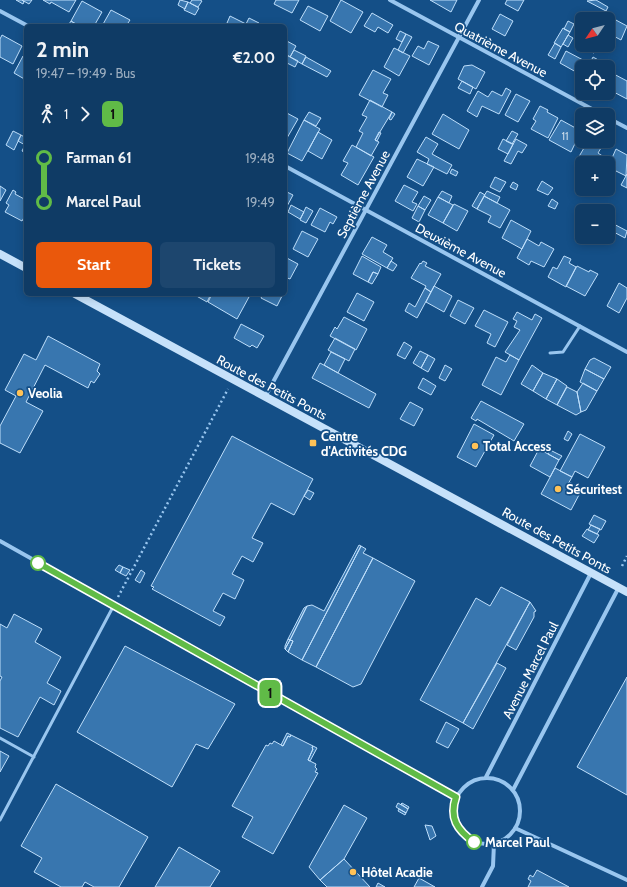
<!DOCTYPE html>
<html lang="en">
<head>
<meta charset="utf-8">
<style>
  :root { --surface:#0f3b65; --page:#1d466e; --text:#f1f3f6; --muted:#9badbf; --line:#2f5579; --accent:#ea580c }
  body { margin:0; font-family:Cabin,sans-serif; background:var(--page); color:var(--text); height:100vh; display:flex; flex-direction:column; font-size:15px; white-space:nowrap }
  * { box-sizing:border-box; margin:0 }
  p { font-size:13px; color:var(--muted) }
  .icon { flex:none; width:22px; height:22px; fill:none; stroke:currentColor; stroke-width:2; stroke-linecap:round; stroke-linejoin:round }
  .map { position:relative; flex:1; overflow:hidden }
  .details { position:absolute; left:24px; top:24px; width:263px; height:272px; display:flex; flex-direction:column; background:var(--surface); border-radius:6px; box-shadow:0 2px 10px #0003,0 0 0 1px var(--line) }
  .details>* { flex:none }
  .badge { padding:0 8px; border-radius:6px; font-size:14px; line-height:26px }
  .needle { width:26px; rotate:235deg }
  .fabs { position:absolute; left:575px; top:12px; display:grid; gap:8px }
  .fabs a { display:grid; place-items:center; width:40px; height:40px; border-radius:6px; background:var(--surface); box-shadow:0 2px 10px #0003,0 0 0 1px var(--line); font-size:20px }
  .map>.badge { position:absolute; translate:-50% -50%; box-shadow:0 0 0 2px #fff }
  .legs { display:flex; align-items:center; gap:6px; height:44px; padding:0 12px; font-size:13px }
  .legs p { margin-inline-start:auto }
  .summary { display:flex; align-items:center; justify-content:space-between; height:68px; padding:0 12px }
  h1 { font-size:22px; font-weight:800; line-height:30px }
  .cta { display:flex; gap:8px; margin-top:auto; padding:8px 12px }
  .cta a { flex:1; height:46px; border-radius:6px; background:var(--accent); color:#fff; font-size:16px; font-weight:800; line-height:46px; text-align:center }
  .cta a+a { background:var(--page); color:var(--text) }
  ul { padding:0 12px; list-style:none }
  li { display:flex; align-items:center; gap:14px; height:44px; font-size:15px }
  li i { display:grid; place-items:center; width:6px; height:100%; margin:0 5px; background:currentColor }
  li i::after { content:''; width:10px; height:10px; margin:-5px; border:3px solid; border-radius:50%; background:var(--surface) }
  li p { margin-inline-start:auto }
  li:first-child i { background:linear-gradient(#0000 50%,currentColor 0) }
  li:last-child i { background:linear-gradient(currentColor 50%,#0000 0) }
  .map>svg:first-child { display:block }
  .building { fill:#3876af; stroke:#bfdffb }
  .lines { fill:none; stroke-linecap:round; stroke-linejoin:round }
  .path { stroke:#99c6ef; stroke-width:2.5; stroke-dasharray:2 3; stroke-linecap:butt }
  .lane { stroke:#99c6ef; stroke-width:3 }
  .street { stroke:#99c6ef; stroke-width:4 }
  .secondary { stroke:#c6e1fa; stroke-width:8 }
  .line-1-casing { stroke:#fff; stroke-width:9 }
  .line-1 { stroke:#60bb47; stroke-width:6 }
  .poi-dot { fill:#ffc257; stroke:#144f87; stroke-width:1.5 }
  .stop-1-dot { fill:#fff; stroke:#60bb47; stroke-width:2 }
  .labels { text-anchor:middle; stroke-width:3.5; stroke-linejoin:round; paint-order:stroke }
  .number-label { font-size:11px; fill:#cdddeb }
  .street-label { font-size:13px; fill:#fff; stroke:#144f87 }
  .poi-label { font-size:13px; font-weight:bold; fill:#fff; stroke:#144f87; text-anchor:start }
  .stop-label { font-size:13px; font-weight:bold; fill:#fff; stroke:#144f87; text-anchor:start }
</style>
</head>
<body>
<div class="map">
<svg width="627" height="887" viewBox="0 0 627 887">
  <rect width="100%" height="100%" fill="#144f87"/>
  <path class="building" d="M16,0H22L24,2L23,4Z
    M22,0H32L29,4Z
    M43,0H76L69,12L51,2L50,4Z
    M180,0L188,2L185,9L178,5Z
    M192,0H200L202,1L198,7L190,3Z
    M276,0H299L292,13L274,4Z
    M341,0L363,12L351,33L330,21Z
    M430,0H457L451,12Z
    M507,0H524L518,11L505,4Z
    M596,0L608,7L606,11L587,1Z
    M82,1L102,12L94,26H79L71,21Z
    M188,2L199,8L195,15L184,10Z
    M308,6L328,16L320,31L300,20Z
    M111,10L130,20L126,26H102Z
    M372,13L393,25L388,33L378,27L375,32L364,26Z
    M500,14L513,21L505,36L492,29Z
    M230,16L246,24L249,18L259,23L258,26H233L227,23Z
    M614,19L627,26L621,40L608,33Z
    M71,21L79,26L69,24Z
    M568,21L574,24L570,32L564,29Z
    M563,28L570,32L561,47L554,43Z
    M400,31L406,34L402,42L396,39Z
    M406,34L412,37L403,53L398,50Z
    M2,35L22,46L13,64L0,57V39Z
    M568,35L573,38L568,47L563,44Z
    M285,40L296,46L290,57L285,54Z
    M428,41L439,46L429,65L412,56L418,46L424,49Z
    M555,43L561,47L555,59L548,55Z
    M594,45L598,47L594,53L591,52Z
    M394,48L410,56L399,76L384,67Z
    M294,50L306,56L302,64L290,57Z
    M566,51L583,60L576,72L560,63Z
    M285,54L298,61L295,67L285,62Z
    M23,56L26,58V80L14,73Z
    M306,57L331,71L327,77L302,64Z
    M593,57L602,62L601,64L606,67H588Z
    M472,65L485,72L476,89L458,79L464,66Z
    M373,70L391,79L383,93L388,95L382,107L359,95Z
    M610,72L627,81V99L608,89V77Z
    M462,81L473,87L470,94L458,88Z
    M506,88L511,91L499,114L482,106L477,117L467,111L478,91L488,97L492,91L502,96Z
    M516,94L530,101L518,122L505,115Z
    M370,100L392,112L375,140L379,142L371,156L356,147L363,133L359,131L367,117L362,115Z
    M540,106L548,110L547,112L558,118L548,138L531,129L536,121L533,119Z
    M285,112L298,119L287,138L285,137Z
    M309,112L321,118L316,126L304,120Z
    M392,112L395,114L391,120L389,119Z
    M443,114L469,130L459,149L432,134Z
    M304,120L320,129L302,161L287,153Z
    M561,120L581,131L571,152L549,140Z
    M13,131L21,135L14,150L6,145Z
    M512,131L518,134L512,144L506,141Z
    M318,132L332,140L322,159L308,151Z
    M379,132L381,133L377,141L375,140Z
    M21,135L26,138V153L22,151L25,145L18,141Z
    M426,137L438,144L432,154L452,165L447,174L427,164L429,159L417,152Z
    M503,139L513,144L508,154L498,149Z
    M516,139L527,145L522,153L518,151L511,164L504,161Z
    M588,141H600L604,143L598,153L604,157L600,163H582L577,160Z
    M352,145L374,157L358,185L341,175L348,163L343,161Z
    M616,149L627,155L626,176L608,167Z
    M417,159L434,167L423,186L407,177Z
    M452,169L458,172L456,176L450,173Z
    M627,174V188L621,185Z
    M495,177L506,182L500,192L490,187Z
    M542,181L553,188L548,195L537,190Z
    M513,182L518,185L516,190L510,187Z
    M404,185L418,192L412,202L417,204L413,211L395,201Z
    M0,186L6,190L0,201Z
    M13,190L16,192L15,194L26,200V214L22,221L5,212L9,205L6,203Z
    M285,191L293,195L285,210Z
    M442,191L452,196L449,203L438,197Z
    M487,191L500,197L497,203L484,196Z
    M480,192L485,195L477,209L472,206Z
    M424,196L431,200L425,210L418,206Z
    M484,196L510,210L500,228L488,222L491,216L477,209Z
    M438,197L453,205L443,223L428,215Z
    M552,199L558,203L555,209L548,206Z
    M454,204L468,211L457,231L443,223Z
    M291,205L304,212L300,219L288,212Z
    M418,206L425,210L419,222L412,218Z
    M596,206L604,210L593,211Z
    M306,207L313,211L306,223L300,220Z
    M320,208L337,217L333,224L330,222L325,232L311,225Z
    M511,220L531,231L522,249L502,238Z
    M608,221L627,231L625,238L608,229Z
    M302,231L318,239L308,257L293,249Z
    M372,237L387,245L383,252L393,258L387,268L362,254Z
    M593,237H604L601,243L592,238Z
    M527,239L539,246L541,242L554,249L544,267L531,261L529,265L517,258Z
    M362,256L381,267L378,274L373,272L368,282L353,274Z
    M564,256L571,259L569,263L576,267L566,287L548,277L553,267L557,269Z
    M285,257L298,264L290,279L285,277Z
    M391,261L397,265L393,271L387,268Z
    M423,261L427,263L425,266L441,274L431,292L425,288L426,286L411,278L420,263L421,264Z
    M577,266L589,272L590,270L598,274L585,296L566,286Z
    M373,272L378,274L372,284L368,282Z
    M619,283L627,288V298L619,313L607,306Z
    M434,286L452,296L444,312L426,302Z
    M425,288L431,292L417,318L405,311L409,303L415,307Z
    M357,293L374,302L364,321L347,312Z
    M193,294H211L207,302Z
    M212,294H244L249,297L237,319L208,302Z
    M263,294H283L277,306L261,298Z
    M458,300L474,308L465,324L450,316Z
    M484,310L508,322L495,347L487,343L491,334L475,326Z
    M517,312L532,320L535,314L542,318L519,360L505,352L520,330L514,327L517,321L513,319Z
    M344,317L367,329L356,350L330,336L335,327L337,329Z
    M241,324L264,336L257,348L252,345L250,347L234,338Z
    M48,336L100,364L97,371L100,374L94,383L91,381L88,388L45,365L26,402L43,411L20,453L0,443V426L16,396L5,390L24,354L36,360Z
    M335,338L355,349L349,361L328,350Z
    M404,342L412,347L405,359L397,355Z
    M420,351L428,355L421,368L413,363Z
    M331,352L345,359L338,373L324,365Z
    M428,355L435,359L428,372L421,368Z
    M510,355L519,360L501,395L482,385L496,357L506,362Z
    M594,358L611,367L604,379L585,369L590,360Z
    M320,363L376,394L369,408L312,378Z
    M445,365L452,369L445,381L439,378Z
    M532,365L543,373L533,391L521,384Z
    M585,369L604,379L597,391L580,382Z
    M543,373L557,379L546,399L533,391Z
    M423,378L436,386L431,395L418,388Z
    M557,379L567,386L557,405L546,399Z
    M583,383L597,391L586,410L581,412L577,392Z
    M567,387L577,392L581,412L576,415L557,405Z
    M481,401L524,424L514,441L477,419L476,421L471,418Z
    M410,402L423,409L414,426L400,419Z
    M474,424L494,435L476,467L457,457Z
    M568,431L572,434L568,441L564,439Z
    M580,434L605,447L588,478L575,471L572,477L560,471Z
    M232,436L313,479L294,515L271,503L252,538L263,543L253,562L242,556L232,574L244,580L235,599L223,593L213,611L225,617L220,626L152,589L154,587L151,586Z
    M539,449L559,460L550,477L530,466Z
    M550,450L562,456L559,460L548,454Z
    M555,468L572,477L567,486L580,493L571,510L541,494Z
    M569,482L582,489L580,493L567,486Z
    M308,490L314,493L310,500L304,496Z
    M594,515L606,521L601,530L589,524Z
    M591,525L600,529L597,534L588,530Z
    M587,529L599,535L594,543L582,536Z
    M359,545L361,546L302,660L288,652L293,641L290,640L307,606L312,605L324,611Z
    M361,546L366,549L363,553L373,558L316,667L302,660Z
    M373,558L415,581L361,684L353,687L316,667Z
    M119,565L123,567L120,573L115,570Z
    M123,567L130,570L126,576L120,573Z
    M141,570L145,573L140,583L135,580Z
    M501,587L530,602L463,723L420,700L476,598L490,606Z
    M530,602L536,611L534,612V617L516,650L507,645Z
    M307,606L290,640L288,639L304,608Z
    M14,614L42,629L35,642L61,657L47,683L61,691L54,705L40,697L18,737L0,728V681L2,677L0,676V624L7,628Z
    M288,639L290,640L285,649V646Z
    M290,640L293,641L288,652L285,649Z
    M125,646L235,704L208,749L196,744L172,787L77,732Z
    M497,663L506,668L473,729L463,723Z
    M627,677V795L577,767Z
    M446,722L459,729L448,748L436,742Z
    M287,733L291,735L290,737L288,736L283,746L281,745Z
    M291,735L313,746L312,748L313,749L308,760L316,764L315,767L317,769L315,772L318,773L273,854L242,837L253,817L232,806L266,745L268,746L270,743L272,744L274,741L283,746L288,736L290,737Z
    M313,746L317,748L310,761L308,760L313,749L312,748Z
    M0,751L9,756L0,772Z
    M56,784L148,837L119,887H94L85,882L82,887H61L34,872L42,858L21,846Z
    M398,803L408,809L406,813L396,807Z
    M402,803L409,807L408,809L401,804Z
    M344,805L367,818L344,859L320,880L309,867Z
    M399,809L406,813L405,815L398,811Z
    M425,825L432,826L436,836L430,840Z
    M179,847L220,871L210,887H155Z
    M344,859L370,887H327L320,880Z
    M537,870L569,887H528L531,881L528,879L530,875L533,877Z
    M419,878L435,887H414Z
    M378,883L385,887H376Z"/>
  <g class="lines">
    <path class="path" d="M622,566L627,556
      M118,597L228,389"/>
    <path class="lane" d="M550,353L563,352L580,326
      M0,738L34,757
      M0,820L114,605"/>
    <path class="street" d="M390,0L603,115
      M0,11L28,26
      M608,118L627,128
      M285,166L627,352
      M265,397L479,0
      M0,541L456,797
      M486,777L591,573
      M454 811a33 33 0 1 1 66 0a33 33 0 1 1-66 0Z
      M513,790L619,587
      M515,828L627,880
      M482,887L493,866L494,843"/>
    <path class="secondary" d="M0,254L26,268
      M75,294L627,592"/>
  </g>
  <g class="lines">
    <g class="line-1-casing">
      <path id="line-1" d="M38,563L456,797C449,818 457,830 474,842"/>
    </g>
    <use href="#line-1" class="line-1"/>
  </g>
  <g class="poi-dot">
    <circle cx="20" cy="393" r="4"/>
    <rect x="309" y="439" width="8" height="8" rx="2"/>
    <circle cx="475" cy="446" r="4"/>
    <circle cx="558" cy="489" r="4"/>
    <circle cx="353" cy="872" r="4"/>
  </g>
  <g class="stop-1-dot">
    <circle cx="38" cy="563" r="7"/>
    <circle cx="474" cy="842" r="7"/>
  </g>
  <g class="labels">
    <g class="number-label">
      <text x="565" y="140">11</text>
    </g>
    <g class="street-label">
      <text transform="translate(501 49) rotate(28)" y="5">Quatrième Avenue</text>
      <text transform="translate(363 194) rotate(-62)" y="5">Septième Avenue</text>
      <text transform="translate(461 250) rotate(28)" y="5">Deuxième Avenue</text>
      <text transform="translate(272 387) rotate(28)" y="5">Route des Petits Ponts</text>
      <text transform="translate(557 540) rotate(29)" y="5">Route des Petits Ponts</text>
      <text transform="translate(530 670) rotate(-63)" y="5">Avenue Marcel Paul</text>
    </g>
    <g class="poi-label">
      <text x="28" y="398">Veolia</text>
      <text x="321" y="441">Centre<tspan x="321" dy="15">d'Activités CDG</tspan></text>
      <text x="483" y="451">Total Access</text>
      <text x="566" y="494">Sécuritest</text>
      <text x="361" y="877">Hôtel Acadie</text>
    </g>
    <g class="stop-label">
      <text x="485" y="847">Marcel Paul</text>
    </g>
  </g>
</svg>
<div class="fabs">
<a><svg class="needle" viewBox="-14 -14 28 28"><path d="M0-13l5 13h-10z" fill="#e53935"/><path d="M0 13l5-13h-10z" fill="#9badbf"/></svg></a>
<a><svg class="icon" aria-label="locate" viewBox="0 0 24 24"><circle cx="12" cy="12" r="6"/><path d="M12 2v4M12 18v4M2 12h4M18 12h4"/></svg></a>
<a><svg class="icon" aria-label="layers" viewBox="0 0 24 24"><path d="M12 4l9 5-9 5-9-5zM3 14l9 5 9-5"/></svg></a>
<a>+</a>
<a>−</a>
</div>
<b class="badge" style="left:270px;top:693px;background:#60bb47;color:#111">1</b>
<section class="details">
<div class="summary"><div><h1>2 min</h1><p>19:47 – 19:49 · Bus</p></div><b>€2.00</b></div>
<div class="legs"><svg class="icon" aria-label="walk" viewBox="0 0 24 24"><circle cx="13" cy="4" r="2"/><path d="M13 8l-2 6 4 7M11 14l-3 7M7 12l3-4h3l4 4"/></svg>1<svg class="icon" aria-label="forward" viewBox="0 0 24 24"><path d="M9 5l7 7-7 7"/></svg><b class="badge" style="background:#60bb47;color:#111">1</b></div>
<ul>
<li><i style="color:#60bb47"></i><b>Farman 61</b><p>19:48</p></li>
<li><i style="color:#60bb47"></i><b>Marcel Paul</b><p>19:49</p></li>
</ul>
<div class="cta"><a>Start</a><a>Tickets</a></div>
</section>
</div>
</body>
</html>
